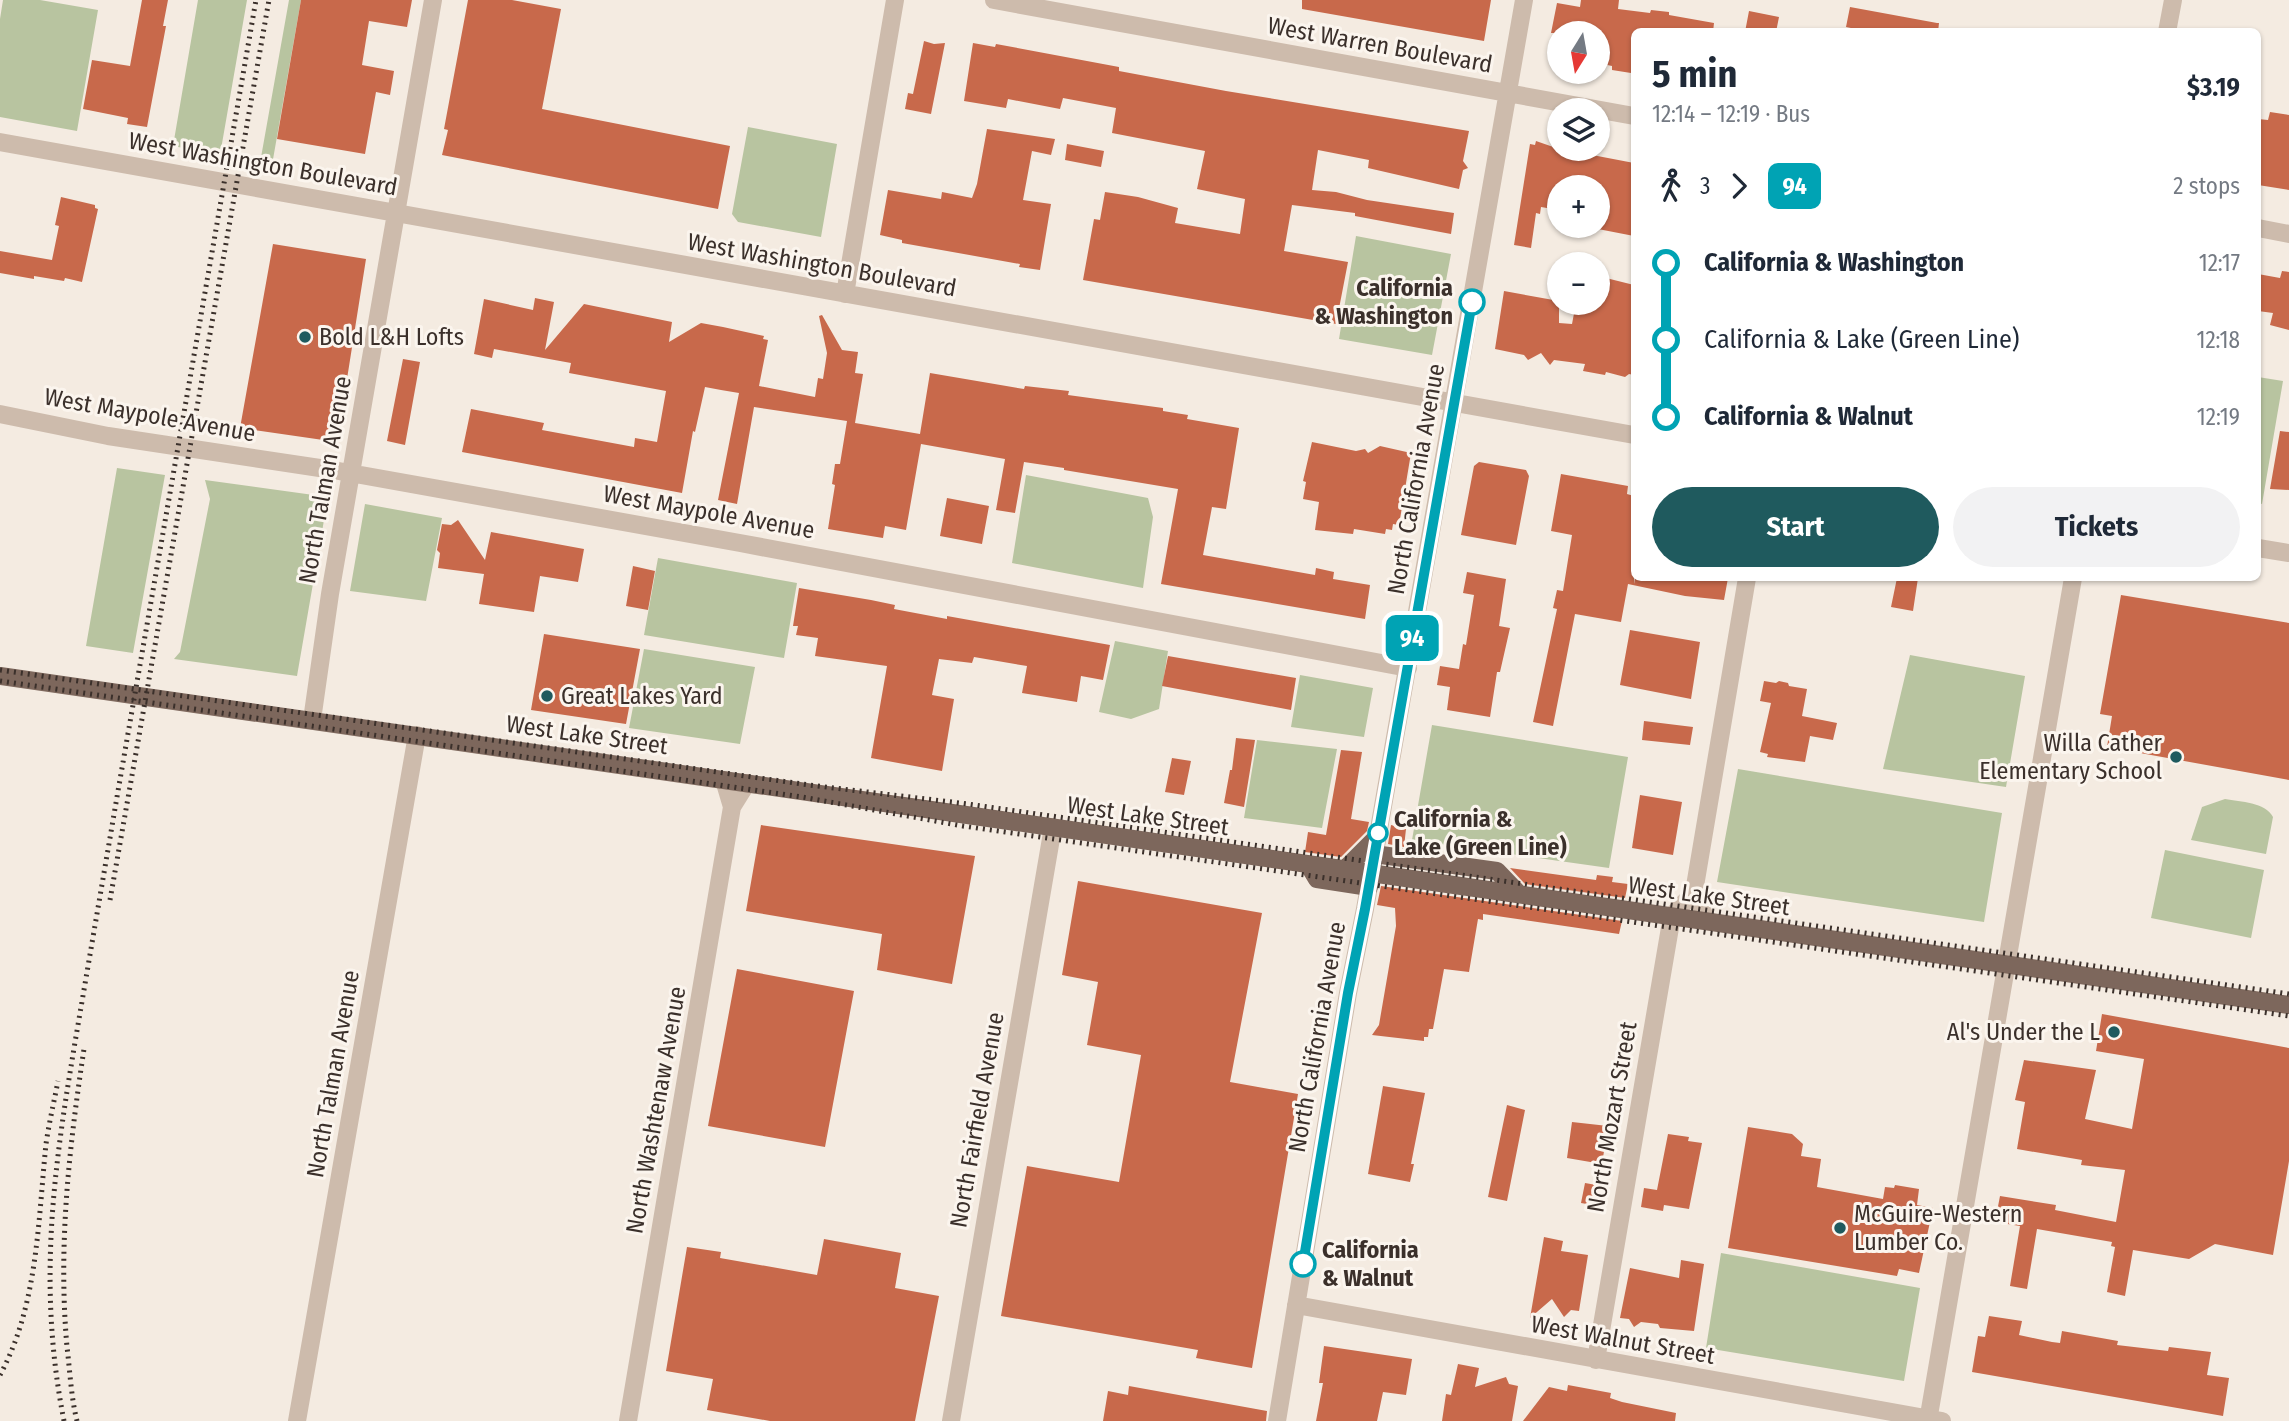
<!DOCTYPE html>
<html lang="en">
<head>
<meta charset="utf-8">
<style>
  :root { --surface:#fff; --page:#f2f2f3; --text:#1f2937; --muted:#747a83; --accent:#1f5a5e }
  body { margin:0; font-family:"Fira Sans Condensed",sans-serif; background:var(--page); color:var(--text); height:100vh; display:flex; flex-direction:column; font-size:26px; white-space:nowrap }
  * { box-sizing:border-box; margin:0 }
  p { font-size:23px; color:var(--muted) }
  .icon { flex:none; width:38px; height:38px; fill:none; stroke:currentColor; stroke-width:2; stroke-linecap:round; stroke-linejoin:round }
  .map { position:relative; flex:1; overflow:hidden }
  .panel { position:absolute; left:1631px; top:28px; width:630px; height:553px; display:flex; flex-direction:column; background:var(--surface); border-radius:10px; box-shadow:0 2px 5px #0004 }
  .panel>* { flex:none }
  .badge { padding:0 14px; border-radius:10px; font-size:24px; line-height:46px }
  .needle { width:46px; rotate:191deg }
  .fabs { position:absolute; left:1547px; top:21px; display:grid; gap:14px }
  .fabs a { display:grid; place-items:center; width:63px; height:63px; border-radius:50%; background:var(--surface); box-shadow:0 2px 5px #0004; font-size:35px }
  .map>.badge { position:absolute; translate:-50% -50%; box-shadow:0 0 0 4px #fff }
  .legs { display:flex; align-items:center; gap:10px; height:77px; padding:0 21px; font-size:23px }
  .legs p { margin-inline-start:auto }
  .head { display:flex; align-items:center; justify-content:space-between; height:119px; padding:0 21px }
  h1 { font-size:38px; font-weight:700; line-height:52px }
  .action { display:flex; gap:14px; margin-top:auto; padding:14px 21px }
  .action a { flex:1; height:80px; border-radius:42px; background:var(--accent); color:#fff; font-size:28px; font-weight:700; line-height:80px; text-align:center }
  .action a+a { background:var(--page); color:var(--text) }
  ul { padding:0 21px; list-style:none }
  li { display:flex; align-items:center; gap:24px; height:77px; font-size:26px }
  li i { display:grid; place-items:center; width:10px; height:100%; margin:0 9px; background:currentColor }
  li i::after { content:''; width:18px; height:18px; margin:-9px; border:5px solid; border-radius:50%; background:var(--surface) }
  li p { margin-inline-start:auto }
  li:first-child i { background:linear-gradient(#0000 50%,currentColor 0) }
  li:last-child i { background:linear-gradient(currentColor 50%,#0000 0) }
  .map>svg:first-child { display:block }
  .green { fill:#b8c4a0 }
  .building { fill:#c8694b }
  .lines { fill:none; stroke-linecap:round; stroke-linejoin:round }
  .minor { stroke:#cdbbac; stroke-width:18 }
  .major { stroke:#7d675c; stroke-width:18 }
  .rail { stroke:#3b302b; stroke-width:5; stroke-dasharray:2 5; stroke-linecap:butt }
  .line-1-casing { stroke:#fff; stroke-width:16 }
  .line-1 { stroke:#00a3b4; stroke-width:10 }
  .stop-1-dot { fill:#fff; stroke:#00a3b4; stroke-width:3.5 }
  .poi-dot { fill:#1f5a5e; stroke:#fbf5ee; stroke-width:2.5 }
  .labels { text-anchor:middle; stroke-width:6; stroke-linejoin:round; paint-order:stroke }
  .street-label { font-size:24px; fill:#3b302b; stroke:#fbf5ee }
  .stop-label { font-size:24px; font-weight:bold; fill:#3b302b; stroke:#fbf5ee; text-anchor:start }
  .poi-label { font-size:24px; fill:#3b302b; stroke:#fbf5ee; text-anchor:start }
</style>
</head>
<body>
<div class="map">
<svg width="2289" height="1421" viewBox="0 0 2289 1421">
  <rect width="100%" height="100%" fill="#f4ebe1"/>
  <path class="green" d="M3,0H40L98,10L77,131L0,117V19Z
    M198,0H247L220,155L173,146Z
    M289,0H301L272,165L260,163Z
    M748,127L837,144L821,237L738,222L732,214Z
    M1356,236L1451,254L1432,355L1339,339Z
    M2258,377L2283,381L2262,504L2258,503Z
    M117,468L165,475L133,653L86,646Z
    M1026,475L1148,498L1153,517L1143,588L1012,563Z
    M205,480L328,497L297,676L174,659L180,652L210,499Z
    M365,504L442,518L426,601L350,591Z
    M658,558L797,583L784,658L644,635Z
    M1115,641L1168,651L1159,709L1131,719L1099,712Z
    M644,649L755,667L740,744L629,728Z
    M1910,655L2025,676L2006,787L1883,769Z
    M1300,675L1373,688L1364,737L1291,727Z
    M1432,725L1628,757L1609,868L1412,840Z
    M1257,740L1337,749L1322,828L1244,818Z
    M1738,769L2002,813L1984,922L1717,882Z
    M2225,799C2241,802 2265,802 2273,817L2266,854L2191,840L2202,807Z
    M2165,850L2264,870L2251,938L2151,918Z
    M1721,1253L1920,1288L1904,1381L1706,1348Z"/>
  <path class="building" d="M142,0H168L163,26H166L147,127L127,124L128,118L83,109L92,60L130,66Z
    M301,0H412L407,27L369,21L362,65L394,71L390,95L376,92L365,154L277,139Z
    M468,0H512L561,9L542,109L730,146L718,209L442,155L448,130L444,129Z
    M1302,0H1491L1484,41L1302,9Z
    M1581,0H1619L1618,9L1650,13L1651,10L1669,12V15L1714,23L1713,32H1634V58L1631,73L1612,70V66L1598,63V33H1551L1557,3L1580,7Z
    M1850,7L1937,23H1939L1938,32H1870L1846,27Z
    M1749,11L1779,17L1776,32H1745Z
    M924,41L934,44L945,43L931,114L905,109L908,93L913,94Z
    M973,43L995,47L996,44L1119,67V71L1226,91L1469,131L1463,161L1468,168L1463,170L1459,189L1368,168L1369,160L1318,150L1312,190L1336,192L1367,200L1454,213L1451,234L1355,216V213L1292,205L1284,251L1348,262L1336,324L1083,280L1094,219L1100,220L1105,192L1138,197L1178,208L1175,223L1240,234L1245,199L1197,189L1205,151L1112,133L1116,108L1063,98L1060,109L1008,99L1006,108L964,101Z
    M2270,112L2289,115V190L2258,185V119L2268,120Z
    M987,129L1055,139L1051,155L1032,151L1023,200L1051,204L1040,270L1019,267L1020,264L902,243V240L880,235L888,190L941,199L942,192L972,198L977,184Z
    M1536,141L1559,149H1574L1585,151L1587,154L1634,163V236L1598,229V187H1559V210L1541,207L1540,214L1536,213L1531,248L1514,245L1530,144L1535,145Z
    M1067,144L1104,151L1101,167L1065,160Z
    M61,197L95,205V208L98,209L82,282L65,278L64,281L34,276V279L0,273V251L52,260L59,226L55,225Z
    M273,244L366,259L337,442L240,428Z
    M2282,271L2289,272V330L2270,325L2273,313L2258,311V274L2280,278Z
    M1598,276L1634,285V375L1629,374L1625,377L1606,372L1605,375L1583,371L1585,364L1554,360L1550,365L1541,353L1528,360L1524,355L1495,349L1504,291L1559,301V323L1572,324L1576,303H1598Z
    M535,298L554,302L545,350L584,304L672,322L669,342L701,323L723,327L764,336L763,339L768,340L759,386L815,397L818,378L823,379L827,353L819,316L822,315L842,350L858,352L855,373L863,374L855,423L920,434L930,373L1024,389L1025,386L1069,391L1068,395L1163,408V411L1188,415L1187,419L1239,428L1226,509L1212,507L1203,555L1315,575L1316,568L1334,572L1333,579L1370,585L1365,619L1161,584L1178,489L1064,470V468L1024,462L1015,513L996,510L1005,459L921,444L906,530L885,526L883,538L828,529L835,485L832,484L835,464H840L847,421L754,407L737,504L718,500L739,393L721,390L705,387L695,432L693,431L682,493L462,452L471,409L544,423L542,430L634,447L635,438L657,442L666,391L569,373L571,363L494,349L492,358L474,354L484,299L533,310Z
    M403,359L420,362L405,445L387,441Z
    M2280,431L2289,432V490L2270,489Z
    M1312,442L1356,451L1365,449L1368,453L1380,446L1411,453L1399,525L1393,524L1392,530L1386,529L1385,534L1354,529L1353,534L1315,530L1319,502L1303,499L1306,482L1303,481Z
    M1479,462L1526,470L1529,476L1516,545L1461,535L1474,466Z
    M1561,474L1628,486L1627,494L1634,496V584L1635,578H1688L1707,581L1708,578H1728L1724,600L1685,596L1628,584L1621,622L1575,614L1553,726L1533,722L1557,609L1553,608L1557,590L1563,591L1572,535L1551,531Z
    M947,498L989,506L982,544L940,536Z
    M458,520L485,560L491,532L584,549L578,582L540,576L534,612L479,604L484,574L438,568L440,553L437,550L442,524L451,525Z
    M633,566L655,571L648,610L626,606Z
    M1467,572L1506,579L1499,626L1510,628L1500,672H1497L1490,717L1447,710L1450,687L1437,685L1440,666L1459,669L1463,644L1466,645L1474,595L1463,593Z
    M1897,578H1918L1913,611L1891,607Z
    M799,588L871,600L895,605L894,609L947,619V616L1110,645L1103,680L1081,676L1077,702L1022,693L1027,666L974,657L972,663L939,659L932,695L954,699L942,771L871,758L887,666L815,656L818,638L796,635L798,626H793Z
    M2121,595L2289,623V780L2107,747L2112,716L2100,714Z
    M1630,630L1700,642L1691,699L1620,685Z
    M544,634L640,649L626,724L531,710Z
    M1168,656L1296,678L1291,710L1162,686Z
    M1764,681L1776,683L1779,681L1788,683L1789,686L1807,689L1802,716L1837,723L1833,740L1810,736L1805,762L1767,757L1768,754L1760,752L1771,703L1760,701Z
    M1644,721L1693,727L1690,745L1642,740Z
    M1236,738L1255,740L1244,807L1224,803L1230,770H1232Z
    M1341,750L1362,752L1351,819L1369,822L1367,831L1341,857L1305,852L1308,832L1326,835Z
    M1172,758L1191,761L1184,795L1165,792Z
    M1640,795L1682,802L1673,855L1632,848Z
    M761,825L975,856L952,984L877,970L882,934L746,911Z
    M1391,825L1406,829L1404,847L1388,844Z
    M1510,868L1596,880L1597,875L1613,877L1612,882L1628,884L1625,898L1525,884Z
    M1078,881L1262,913L1230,1082L1298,1094L1252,1368L1196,1358L1198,1350L1001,1316L1027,1166L1119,1182L1141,1055L1087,1045L1098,982L1062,975Z
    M1381,886L1622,921L1619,934L1483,914V920L1478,919L1469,972L1444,969L1433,1029H1429L1428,1037H1424V1041L1372,1035L1379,1025L1396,926L1395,908L1377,905Z
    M737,969L854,991L825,1147L708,1126Z
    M2102,1014L2289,1048V1161L2273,1255L2215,1244L2189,1259L2133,1250L2125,1296L2107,1292L2115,1247L2111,1246L2112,1242L2037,1229L2027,1289L2010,1286L2020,1226L1995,1222L2000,1196L2056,1205L2055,1210L2116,1222L2125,1170L2081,1165L2082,1160L2017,1149L2025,1102L2015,1100L2024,1060L2096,1070L2085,1119L2132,1129L2144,1059L2096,1051Z
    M1383,1086L1425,1093L1411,1164H1414L1410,1182L1368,1174Z
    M1507,1105L1525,1110L1507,1201L1488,1197Z
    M1572,1122L1608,1126L1602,1164L1567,1158Z
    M1748,1127L1792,1134L1803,1144L1801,1156L1821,1159L1817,1187L1883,1199L1885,1187L1894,1188L1895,1185L1919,1189L1917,1205L1933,1208L1919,1273L1899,1269L1897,1276L1728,1248Z
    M1668,1134L1689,1137L1688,1141L1702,1143L1689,1209L1664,1205L1663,1211L1641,1207L1644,1188L1657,1190Z
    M1585,1183L1602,1186L1598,1206L1581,1203Z
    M1544,1237L1563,1241L1561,1251L1588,1255L1579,1311L1571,1310L1564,1317L1552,1299L1530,1318Z
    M824,1239L901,1253L895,1288L939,1296L915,1421H770L707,1410L713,1379L666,1371L687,1247L721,1252L720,1258L817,1275Z
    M1681,1260L1704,1264L1694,1331L1660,1328L1658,1324L1641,1322L1634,1327L1629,1319L1620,1318L1630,1268L1679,1278Z
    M1989,1316L2022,1321L2019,1335L2052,1342L2060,1343L2062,1331L2118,1341L2117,1345L2168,1351L2169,1347L2211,1352L2207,1375L2229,1378L2223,1416L1972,1372L1978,1336L1985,1337Z
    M1324,1346L1412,1359L1406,1395L1383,1392L1377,1421H1316L1323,1383H1319Z
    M1458,1364L1479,1368L1475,1387L1506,1377L1509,1384L1518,1386L1512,1421H1442L1446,1394L1451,1395Z
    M1568,1385L1611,1393L1610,1398L1622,1402L1676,1413L1675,1421H1523L1549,1387L1567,1391Z
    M1129,1386L1267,1411L1266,1421H1103L1108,1391L1128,1395Z"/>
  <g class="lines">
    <path class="minor" d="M994,0L1634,116
      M2167,32L2173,0
      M0,142L1634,435
      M2258,228L2289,234
      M845,294L895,0
      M0,414L108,436L333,470L740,543L1408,668
      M2258,548L2289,553
      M312,720L330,594L433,0
      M724,780L732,807L747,783
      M1694,892L1707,921
      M1296,1305L1942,1421
      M1596,1360L1672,916L1694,892L1747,578
      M297,1421L417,735
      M628,1421L732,807
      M951,1421L1053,827
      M1277,1421L1348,993L1365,909L1524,0
      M1928,1421L2073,578"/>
    <path class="major" d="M0,676L2289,1005
      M1374,854L1497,871L1519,894
      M1308,864L1317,879L1369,887
      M1345,869L1377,837"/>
    <path class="rail" d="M0,670L809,785L968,804L2289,994
      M0,681L802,797L963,826L2289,1016
      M110,900L269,0
      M0,1375C38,1305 38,1221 46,1144C49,1123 54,1102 58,1081
      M64,1421C36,1279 55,1159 79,1019C92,943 105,867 118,791C164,527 210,264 256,0
      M77,1421C71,1397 70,1371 67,1347C58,1246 69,1148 84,1049"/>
  </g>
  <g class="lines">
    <g class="line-1-casing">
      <path id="line-1" d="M1303,1264L1348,993L1365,909L1472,302"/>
    </g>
    <use href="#line-1" class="line-1"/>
  </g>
  <g class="stop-1-dot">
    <circle cx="1472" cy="302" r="12"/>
    <circle cx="1378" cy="833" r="9"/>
    <circle cx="1303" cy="1264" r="12"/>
  </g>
  <g class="poi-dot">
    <circle cx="305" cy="337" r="7"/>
    <circle cx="547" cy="696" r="7"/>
    <circle cx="2176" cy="757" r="7"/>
    <circle cx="2114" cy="1032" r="7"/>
    <circle cx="1840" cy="1228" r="7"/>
  </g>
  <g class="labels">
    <g class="street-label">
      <text transform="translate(1380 45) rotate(10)" y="8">West Warren Boulevard</text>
      <text transform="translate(263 164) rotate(10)" y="8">West Washington Boulevard</text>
      <text transform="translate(822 265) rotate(10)" y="8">West Washington Boulevard</text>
      <text transform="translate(150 415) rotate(10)" y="8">West Maypole Avenue</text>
      <text transform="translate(1416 479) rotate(-80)" y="8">North California Avenue</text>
      <text transform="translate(325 480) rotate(-80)" y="8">North Talman Avenue</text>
      <text transform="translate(709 512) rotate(10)" y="8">West Maypole Avenue</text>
      <text transform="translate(587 735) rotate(8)" y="8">West Lake Street</text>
      <text transform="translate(1148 816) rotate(8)" y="8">West Lake Street</text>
      <text transform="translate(1709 896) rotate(8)" y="8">West Lake Street</text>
      <text transform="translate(1317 1037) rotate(-80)" y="8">North California Avenue</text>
      <text transform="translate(333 1074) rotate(-80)" y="8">North Talman Avenue</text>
      <text transform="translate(656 1110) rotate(-80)" y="8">North Washtenaw Avenue</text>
      <text transform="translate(1612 1117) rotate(-80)" y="8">North Mozart Street</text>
      <text transform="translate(977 1120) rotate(-80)" y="8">North Fairfield Avenue</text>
      <text transform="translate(1623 1340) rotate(10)" y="8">West Walnut Street</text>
    </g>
    <g class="stop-label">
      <text x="1453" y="296" text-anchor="end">California<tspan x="1453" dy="28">&amp; Washington</tspan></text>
      <text x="1394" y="827">California &amp;<tspan x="1394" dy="28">Lake (Green Line)</tspan></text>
      <text x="1322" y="1258">California<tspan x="1322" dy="28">&amp; Walnut</tspan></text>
    </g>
    <g class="poi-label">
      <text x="319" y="345">Bold L&amp;H Lofts</text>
      <text x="561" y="704">Great Lakes Yard</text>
      <text x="2162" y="751" text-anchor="end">Willa Cather<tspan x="2162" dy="28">Elementary School</tspan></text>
      <text x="2100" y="1040" text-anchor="end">Al's Under the L</text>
      <text x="1854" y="1222">McGuire-Western<tspan x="1854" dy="28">Lumber Co.</tspan></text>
    </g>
  </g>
</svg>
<div class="fabs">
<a><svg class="needle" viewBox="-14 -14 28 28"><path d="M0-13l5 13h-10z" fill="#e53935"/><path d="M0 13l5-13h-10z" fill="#747a83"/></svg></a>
<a><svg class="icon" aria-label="layers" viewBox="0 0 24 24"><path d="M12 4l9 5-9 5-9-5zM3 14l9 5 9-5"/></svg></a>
<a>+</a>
<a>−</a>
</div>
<b class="badge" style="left:1412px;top:638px;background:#00a3b4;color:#fff">94</b>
<section class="panel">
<div class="head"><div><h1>5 min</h1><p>12:14 – 12:19 · Bus</p></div><b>$3.19</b></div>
<div class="legs"><svg class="icon" aria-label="walk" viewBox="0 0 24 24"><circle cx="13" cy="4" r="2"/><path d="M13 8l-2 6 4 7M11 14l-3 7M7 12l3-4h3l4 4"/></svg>3<svg class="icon" aria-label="forward" viewBox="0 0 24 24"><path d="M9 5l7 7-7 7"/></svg><b class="badge" style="background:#00a3b4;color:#fff">94</b><p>2 stops</p></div>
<ul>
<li><i style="color:#00a3b4"></i><b>California &amp; Washington</b><p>12:17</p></li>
<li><i style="color:#00a3b4"></i><span>California &amp; Lake (Green Line)</span><p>12:18</p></li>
<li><i style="color:#00a3b4"></i><b>California &amp; Walnut</b><p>12:19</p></li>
</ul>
<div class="action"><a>Start</a><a>Tickets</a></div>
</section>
</div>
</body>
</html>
